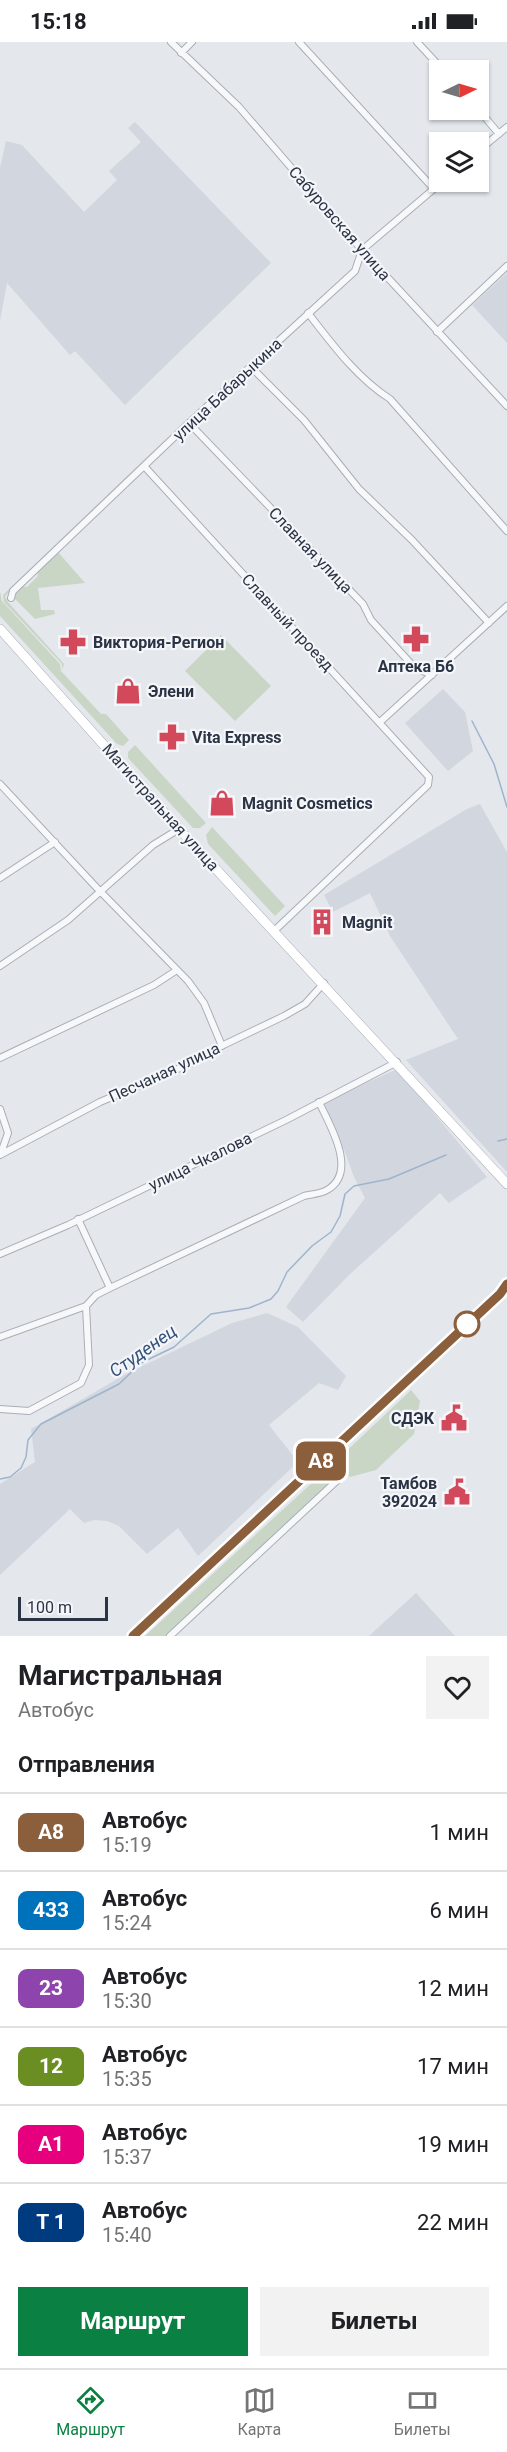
<!DOCTYPE html>
<html lang="ru">
<head>
<meta charset="utf-8">
<style>
  :root { --surface:#fff; --page:#f2f2f2; --text:#202124; --muted:#757577; --line:#e0e0e0; --accent:#0b8043 }
  body { margin:0; font-family:Roboto,sans-serif; background:var(--page); color:var(--text); height:100vh; display:flex; flex-direction:column; font-size:22px; white-space:nowrap }
  * { box-sizing:border-box; margin:0 }
  p { font-size:20px; color:var(--muted) }
  .icon { flex:none; width:33px; height:33px; fill:none; stroke:currentColor; stroke-width:2; stroke-linecap:round; stroke-linejoin:round }
  .map { position:relative; height:1594px; overflow:hidden }
  .panel { display:flex; flex-direction:column; background:var(--surface); flex:1 }
  .panel>* { flex:none }
  .badge { padding:0 12px; border-radius:9px; font-size:21px; line-height:39px }
  .needle { width:39px; rotate:85deg }
  .buttons { position:absolute; left:429px; top:18px; display:grid; gap:12px }
  .buttons a { display:grid; place-items:center; width:60px; height:60px; border-radius:0px; background:var(--surface); box-shadow:0 2px 4px #0004; font-size:30px }
  .scale { position:absolute; left:18px; bottom:15px; width:90px; box-sizing:border-box; padding-left:6px; border:3px solid #2b3445; border-top:0; font-size:16px; line-height:21px; white-space:nowrap; color:#2b3445; -webkit-text-stroke:4px #f4f6f9; paint-order:stroke }
  .map>.badge { position:absolute; translate:-50% -50%; box-shadow:0 0 0 3px #fff }
  h2 { padding:0 18px; font-size:22px; line-height:54px }
  .round { display:grid; place-items:center; flex:none; width:63px; height:63px; border-radius:0px; background:var(--page) }
  .overview { display:flex; align-items:center; justify-content:space-between; height:102px; padding:0 18px }
  h1 { font-size:28px; font-weight:700; line-height:45px }
  .action { display:flex; gap:12px; margin-top:auto; padding:12px 18px }
  .action a { flex:1; height:69px; border-radius:0px; background:var(--accent); color:#fff; font-size:24px; font-weight:700; line-height:69px; text-align:center }
  .action a+a { background:var(--page); color:var(--text) }
  ul { padding:0; list-style:none }
  li { display:flex; align-items:center; gap:18px; height:78px; padding:0 18px; border-top:2px solid var(--line) }
  li div { flex:1 }
  li b { display:block; font-size:22px }
  li em { font-style:normal }
  li .badge { min-width:66px; font-weight:700; text-align:center }
  .status { display:flex; justify-content:space-between; align-items:center; height:42px; padding:0 30px; background:var(--surface); direction:ltr }
  .status svg { height:16px; fill:currentColor }
  .menu { display:flex; justify-content:space-around; align-items:center; height:84px; border-top:2px solid var(--line); background:var(--surface); font-size:16px; color:var(--muted) }
  .menu a { display:grid; justify-items:center; gap:3px }
  .menu .active { color:var(--accent) }
  .map>svg:first-child { display:block }
  .built { fill:#d2d6de }
  .green { fill:#c9d6c5 }
  .lines { fill:none; stroke-linecap:round; stroke-linejoin:round }
  .stream { stroke:#9fb4cc; stroke-width:1.5 }
  .street-casing { stroke:#a9aeb7; stroke-width:8 }
  .secondary-casing { stroke:#a9aeb7; stroke-width:10 }
  .primary-casing { stroke:#a3abb8; stroke-width:12 }
  .street { stroke:#f7f8fa; stroke-width:6 }
  .secondary { stroke:#fff; stroke-width:9 }
  .primary { stroke:#fff; stroke-width:10 }
  .line-casing { stroke:#fff; stroke-width:14 }
  .line { stroke:#8b5e3c; stroke-width:9 }
  .stop-dot { fill:#fff; stroke:#8b5e3c; stroke-width:3 }
  .labels { text-anchor:middle; stroke-width:4.5; stroke-linejoin:round; paint-order:stroke }
  .street-label { font-size:16px; fill:#2b3445; stroke:#f4f6f9 }
  .poi-label { font-size:16px; font-weight:bold; fill:#2b3445; stroke:#f4f6f9; text-anchor:start }
  .water-label { font-size:18px; font-style:italic; fill:#34527a; stroke:#f4f6f9 }
</style>
</head>
<body>
<div class="status"><b>15:18</b><svg viewBox="0 0 49 12"><path d="M0 12V9h3v3zM5 12V6h3v6zM10 12V3h3v9zM15 12V0h3v12zM26 1h20v11H26zM47 4h2v5h-2z"/></svg></div>
<div class="map">
<svg width="507" height="1594" viewBox="0 0 507 1594">
  <rect width="100%" height="100%" fill="#e4e7ec"/>
  <path class="built" d="M135,80L271,221L125,363L75,309L70,313L7,241L0,279V126L6,99L22,103L84,170L117,138L109,129L141,100L128,86Z
    M507,231V301L472,263Z
    M443,647L465,670L473,709L448,729L405,681Z
    M480,762L507,810V1130L406,1018L458,997L390,894L370,851L333,870L324,853L467,767Z
    M397,1027L487,1135L449,1161L440,1151L350,1232L303,1280L286,1265L365,1156L354,1135L338,1091L324,1060Z
    M267,1271L298,1285L346,1334L338,1348L319,1341L269,1383L298,1420L198,1514L178,1486L147,1512L119,1484L107,1479L94,1478L84,1481L70,1467L0,1533V1442L35,1420L31,1387L126,1332L232,1281Z
    M416,1551L455,1594H369Z"/>
  <path class="green" d="M179,384L5,554L7,559L64,622L62,628V622L4,560L3,553Z
    M58,510L85,541L38,546L41,568H54L55,572L35,577L15,557L14,552L21,544L27,545L38,534L37,529Z
    M0,550L2,559L60,622L61,629L101,672H106L129,698L123,704L117,702L0,574Z
    M221,593L271,644L235,679L185,629Z
    M135,703L206,781L200,786H193L128,716V710Z
    M212,785L285,864L275,874L208,802L206,793Z
    M411,1348L420,1359L414,1392L376,1428L350,1435L338,1421L339,1416Z
    M325,1429H329L331,1432L329,1441L165,1594H145Z"/>
  <g class="lines">
    <path class="stream" d="M472,679L494,722L507,765
      M498,1099L507,1097
      M0,1437L10,1435L21,1426L26,1415L28,1398L41,1382L119,1342L141,1321L174,1305L211,1272L249,1266L271,1257L278,1249L287,1230L312,1204L331,1190L340,1174L345,1152L354,1144L389,1137L446,1113"/>
    <g class="street-casing">
      <path id="street" d="M171,0L239,65L362,208L507,364
        M299,0L434,147
        M417,0L443,28
        M181,11L192,0
        M478,67L499,92
        M478,109L507,85
        M308,271C332,302 357,336 390,357L507,489
        M437,290L507,224
        M251,325L304,378L359,447L412,498L489,581
        M189,381L363,562L371,578L414,625L432,633
        M144,424L429,735L428,743L274,889
        M11,556L13,549L189,381L355,229L362,208L442,140
        M380,680L507,564
        M0,742L96,845L188,939L204,961L222,1004
        M0,836L55,800
        M0,924L68,878L153,803L179,787
        M0,1016L154,943L177,928
        M0,1067L8,1091L1,1111
        M0,1113L100,1060L194,1020L211,1009L284,974L305,962L324,941
        M0,1212L68,1183L286,1078L397,1020
        M110,1246L304,1154C312,1152 320,1152 327,1148C359,1130 329,1082 319,1060
        M0,1295L86,1264L96,1253L110,1246L78,1177
        M0,1367L29,1369L81,1341L89,1323L86,1264
        M170,1594L343,1433L326,1414"/>
    </g>
    <g class="secondary-casing">
      <path id="secondary" d="M0,587L179,787L507,1142"/>
    </g>
    <g class="primary-casing">
      <path id="primary" d="M133,1594L500,1252L507,1242"/>
    </g>
    <use href="#street" class="street"/>
    <use href="#secondary" class="secondary"/>
    <use href="#primary" class="primary"/>
  </g>
  <g class="lines">
    <g class="line-casing">
      <path id="line" d="M133,1594L500,1252L507,1242"/>
    </g>
    <use href="#line" class="line"/>
  </g>
  <defs>
    <g id="pharmacy-bare" transform="scale(2.07)"><path d="M-2-6h4v4h4v4h-4v4h-4v-4h-4v-4h4Z" fill="#d1495b" stroke="#f4f6f9" stroke-width="2.5" paint-order="stroke"/></g>
    <g id="shop-bare" transform="scale(2.07)"><path d="M-5-2.5h2.3a2.7 3.5 0 0 1 5.4 0H5L5.5 6h-11ZM-1.5-2.5h3a1.5 2.3 0 0 0-3 0Z" fill="#d1495b" stroke="#f4f6f9" stroke-width="2.5" paint-order="stroke"/></g>
    <g id="building-bare" transform="scale(2.07)"><path d="M-4-6H4V6H1V3H-1V6H-4ZM-2.5-4.3h1.7v1.8h-1.7ZM.8-4.3h1.7v1.8H.8ZM-2.5-1h1.7V.8h-1.7ZM.8-1h1.7V.8H.8Z" fill="#d1495b" stroke="#f4f6f9" stroke-width="2.5" paint-order="stroke"/></g>
    <g id="civic-bare" transform="scale(2.07)"><path d="M-.6-6.5H3V-4.5H.6V-3L4-1V1h2V6H-6V1h2V-1L-.6-3ZM-1.2 2.5V6h2.4V2.5Z" fill="#d1495b" stroke="#f4f6f9" stroke-width="2.5" paint-order="stroke"/></g>
  </defs>
  <g fill-rule="evenodd">
    <use href="#pharmacy-bare" x="416" y="597"/>
    <use href="#pharmacy-bare" x="73" y="600"/>
    <use href="#shop-bare" x="128" y="649"/>
    <use href="#pharmacy-bare" x="172" y="695"/>
    <use href="#shop-bare" x="222" y="761"/>
    <use href="#building-bare" x="322" y="880"/>
    <use href="#civic-bare" x="454" y="1376"/>
    <use href="#civic-bare" x="457" y="1450"/>
  </g>
  <circle class="stop-dot" cx="467" cy="1282" r="12"/>
  <g class="labels">
    <g class="street-label">
      <text transform="translate(340 181) rotate(49)" y="6">Сабуровская улица</text>
      <text transform="translate(227 347) rotate(-43)" y="6">улица Бабарыкина</text>
      <text transform="translate(311 508) rotate(46)" y="6">Славная улица</text>
      <text transform="translate(288 580) rotate(47)" y="6">Славный проезд</text>
      <text transform="translate(161 765) rotate(48)" y="6">Магистральная улица</text>
      <text transform="translate(164 1030) rotate(-25)" y="6">Песчаная улица</text>
      <text transform="translate(200 1119) rotate(-26)" y="6">улица Чкалова</text>
    </g>
    <g class="poi-label">
      <text x="93" y="606">Виктория-Регион</text>
      <text x="416" y="630" text-anchor="middle">Аптека Б6</text>
      <text x="148" y="655">Элени</text>
      <text x="192" y="701">Vita Express</text>
      <text x="242" y="767">Magnit Cosmetics</text>
      <text x="342" y="886">Magnit</text>
      <text x="434" y="1382" text-anchor="end">СДЭК</text>
      <text x="437" y="1447" text-anchor="end">Тамбов<tspan x="437" dy="18">392024</tspan></text>
    </g>
    <g class="water-label">
      <text transform="translate(143 1309) rotate(-35)" y="6">Студенец</text>
    </g>
  </g>
</svg>
<div class="buttons">
<a><svg class="needle" viewBox="-14 -14 28 28"><path d="M0-13l5 13h-10z" fill="#e53935"/><path d="M0 13l5-13h-10z" fill="#757577"/></svg></a>
<a><svg class="icon" aria-label="layers" viewBox="0 0 24 24"><path d="M12 4l9 5-9 5-9-5zM3 14l9 5 9-5"/></svg></a>
</div>
<div class="scale">100 m</div>
<b class="badge" style="left:321px;top:1419px;background:#8b5e3c;color:#fff">А8</b>
</div>
<section class="panel">
<div class="overview"><div><h1>Магистральная</h1><p>Автобус</p></div><a class="round"><svg class="icon" aria-label="heart" viewBox="0 0 24 24"><path d="M12 20l-8-8c-3-5 5-10 8-4 3-6 11-1 8 4z"/></svg></a></div>
<h2>Отправления</h2>
<ul>
<li><span class="badge" style="background:#8b5e3c;color:#fff">А8</span><div><b>Автобус</b><p>15:19</p></div><em>1 мин</em></li>
<li><span class="badge" style="background:#0072bc;color:#fff">433</span><div><b>Автобус</b><p>15:24</p></div><em>6 мин</em></li>
<li><span class="badge" style="background:#8e44ad;color:#fff">23</span><div><b>Автобус</b><p>15:30</p></div><em>12 мин</em></li>
<li><span class="badge" style="background:#6b8e23;color:#fff">12</span><div><b>Автобус</b><p>15:35</p></div><em>17 мин</em></li>
<li><span class="badge" style="background:#e6007e;color:#fff">А1</span><div><b>Автобус</b><p>15:37</p></div><em>19 мин</em></li>
<li><span class="badge" style="background:#003b80;color:#fff">Т 1</span><div><b>Автобус</b><p>15:40</p></div><em>22 мин</em></li>
</ul>
<div class="action"><a>Маршрут</a><a>Билеты</a></div>
</section>
<nav class="menu">
<a class="active"><svg class="icon" aria-label="directions" viewBox="0 0 24 24"><path d="M12 3l9 9-9 9-9-9zM9 14v-3h6M13 9l2 2-2 2"/></svg>Маршрут</a>
<a><svg class="icon" aria-label="map" viewBox="0 0 24 24"><path d="M3 6l6-2 6 2 6-2v14l-6 2-6-2-6 2zM9 4v14M15 6v14"/></svg>Карта</a>
<a><svg class="icon" aria-label="tickets" viewBox="0 0 24 24"><path d="M3 7h18v10H3zM15 7v10"/></svg>Билеты</a>
</nav>
</body>
</html>
